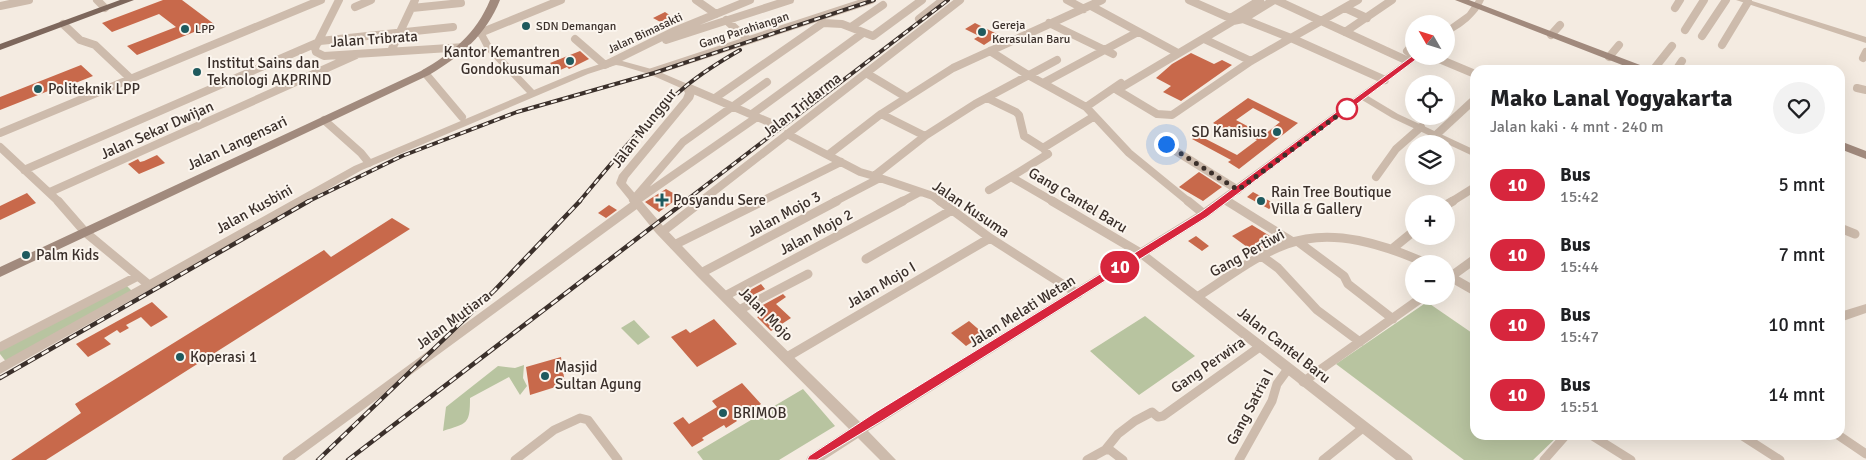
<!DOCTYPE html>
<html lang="id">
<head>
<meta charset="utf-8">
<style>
  :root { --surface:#fff; --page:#f2f2f2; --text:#202124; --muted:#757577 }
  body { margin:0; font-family:Signika,sans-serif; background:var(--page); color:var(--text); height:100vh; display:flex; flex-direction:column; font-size:19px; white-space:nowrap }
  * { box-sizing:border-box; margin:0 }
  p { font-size:16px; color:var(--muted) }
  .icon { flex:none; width:28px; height:28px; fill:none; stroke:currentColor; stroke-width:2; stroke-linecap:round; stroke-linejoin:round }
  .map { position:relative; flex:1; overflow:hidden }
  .panel { position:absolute; left:1470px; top:65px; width:375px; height:375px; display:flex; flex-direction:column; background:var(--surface); border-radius:15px; box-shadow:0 5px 20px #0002 }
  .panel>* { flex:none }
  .badge { padding:0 10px; border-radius:16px; font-size:18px; line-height:32px }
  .needle { width:32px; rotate:309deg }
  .buttons { position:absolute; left:1405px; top:15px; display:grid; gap:10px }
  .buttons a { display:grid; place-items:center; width:50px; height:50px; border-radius:50%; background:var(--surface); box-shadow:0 5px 20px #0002; font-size:25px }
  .you { position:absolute; width:25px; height:25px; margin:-12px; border:4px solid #fff; border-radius:50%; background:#1a73e8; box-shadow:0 0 0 8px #1a73e833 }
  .map>.badge { position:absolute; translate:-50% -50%; box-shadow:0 0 0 2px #fff }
  .round { display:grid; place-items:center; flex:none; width:52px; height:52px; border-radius:26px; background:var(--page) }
  .summary { display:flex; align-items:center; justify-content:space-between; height:85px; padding:0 20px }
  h1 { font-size:24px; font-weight:800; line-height:38px }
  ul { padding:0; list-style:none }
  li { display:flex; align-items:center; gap:15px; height:70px; padding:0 20px }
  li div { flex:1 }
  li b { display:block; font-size:19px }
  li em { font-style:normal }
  li .badge { min-width:55px; font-weight:700; text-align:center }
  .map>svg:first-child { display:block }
  .green { fill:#b8c4a0 }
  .building { fill:#c8694b; fill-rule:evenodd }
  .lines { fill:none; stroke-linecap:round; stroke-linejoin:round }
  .minor-far1 { stroke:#cdbbac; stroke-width:8 }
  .minor { stroke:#cdbbac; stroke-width:9 }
  .tertiary { fill:#cdbbac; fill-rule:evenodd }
  .secondary { fill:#a18a7d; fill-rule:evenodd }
  .primary { fill:#7d675c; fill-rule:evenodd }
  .rail-far1-casing { stroke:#3b302b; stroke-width:4 }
  .rail-casing { stroke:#3b302b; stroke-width:4.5 }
  .rail-far1 { stroke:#fbf5ee; stroke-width:2; stroke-dasharray:6; stroke-linecap:butt }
  .rail { stroke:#fbf5ee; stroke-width:2.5; stroke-dasharray:8; stroke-linecap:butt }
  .line { fill:#d7263d; stroke:#fff }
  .walk { stroke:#3b302b; stroke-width:5; stroke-dasharray:0 9 }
  .poi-dot { fill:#1f5a5e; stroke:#fbf5ee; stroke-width:2 }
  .stop-dot { fill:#fff; stroke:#d7263d; stroke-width:2.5 }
  .labels { text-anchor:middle; stroke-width:4; stroke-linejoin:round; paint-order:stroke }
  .far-poi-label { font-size:12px; fill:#3b302b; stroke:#fbf5ee; text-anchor:start }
  .far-street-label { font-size:12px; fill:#3b302b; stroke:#fbf5ee }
  .street-label { font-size:15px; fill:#3b302b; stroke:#fbf5ee }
  .poi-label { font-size:15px; fill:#3b302b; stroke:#fbf5ee; text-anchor:start }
</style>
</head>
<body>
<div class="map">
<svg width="1866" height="460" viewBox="0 0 1866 460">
  <rect width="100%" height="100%" fill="#f4ebe1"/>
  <path class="green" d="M123,282L132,291L7,363L0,354V349Z
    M1427,302L1475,335V435H1559L1533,460H1464L1336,364Z
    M1145,316L1195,356L1139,395L1090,351Z
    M634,320L650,337L638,345L621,328Z
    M524,365L523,378L527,386L520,395L509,377L470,398C470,425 467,423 443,431L446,407L498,366L515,368Z
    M803,389L835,426L779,460H703L697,452Z"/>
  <path class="building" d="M163,0H182L214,24L137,55L127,46L176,27L159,14L112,32L102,23Z
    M665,12L677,20L666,25L653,18Z
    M975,23L999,35L984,45L974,39L979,36L965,29Z
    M580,51L589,59L569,69L567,67L558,71L550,63Z
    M1191,53L1214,64L1222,60L1232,65L1181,101L1163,92L1171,86L1156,78L1172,64Z
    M81,65L93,76L73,84L71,82L0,110V97Z
    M1248,98L1298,123L1239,169L1228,162L1231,160L1192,139L1198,135L1237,155L1257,140L1229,126L1225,129L1213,123ZM1253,108L1280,122L1264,135L1236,120Z
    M157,155L165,163L139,174L128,164L138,159L140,162L144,161Z
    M1199,172L1222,187L1203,201L1179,187Z
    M666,189L680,197L659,212L645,202Z
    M1253,192L1275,204L1269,209L1247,197Z
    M27,193L36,203L0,220V206Z
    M609,205L617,210L606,218L598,213Z
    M392,218L410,229L46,460H11L81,413L75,404L324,250L331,257Z
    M1252,225L1278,241L1254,252L1232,236Z
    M1196,236L1209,246L1202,251L1188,241Z
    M761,284L765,289L747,298L743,294Z
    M783,294L786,297L776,304L791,318L771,331L757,317L760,316L754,310Z
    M152,302L168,317L151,327L141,317L126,325L129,328L120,333L117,330L104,338L111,344L88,357L76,344Z
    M714,319L737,344L697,367L671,337L686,329L690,333Z
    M969,321L984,334L966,346L951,333Z
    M561,357L565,384L530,395L526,367Z
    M742,383L761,404L752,410L750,407L733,417L737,421L726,428L724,425L702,438L704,440L692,447L673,423L683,417L689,424L717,407L712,401Z"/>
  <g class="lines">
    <path class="minor-far1" d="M97,0L105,8
      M339,0L315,48L316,52L324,56L465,47
      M696,0L716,14
      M1067,0L1084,9
      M1189,0L1230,18
      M1276,0L1408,61
      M0,6L29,0
      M1091,6L1176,52
      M355,7L371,0
      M412,8L461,3
      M1345,8L1367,18
      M1675,8L1680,0
      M919,19L943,0
      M1229,19L1260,0
      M1243,19L1291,38L1251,61L1172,115L1157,114L1117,90L1233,21Z
      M1243,19L1274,0
      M726,20L748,40
      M1049,23L1113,54
      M63,24L80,40L95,45L130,78
      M851,27L883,5
      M1685,30L1704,0
      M1345,32L1392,0
      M480,33L561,0
      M1551,35L1560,25
      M1702,36L1726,0
      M1291,38L1385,80
      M1291,38L1358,0
      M575,39L605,65L672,32L750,0
      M1204,39L1251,61
      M666,40L790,0
      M320,41L453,27
      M1414,44L1407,51L1414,56
      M1722,45L1748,2
      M391,51L415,0
      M990,51L1028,75L1086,107L1129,153L1189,202
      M1432,56L1475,74
      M1609,57L1619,45
      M1863,58L1866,52
      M1653,70L1672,46
      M1676,70L1682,61
      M652,72L871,0
      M425,73L462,117
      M866,73L906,97
      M1043,83L1138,32
      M687,87L778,126
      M1857,88L1866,90
      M715,98L823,23L842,24L873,36L922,0
      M987,98L1016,112L1019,115L1024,136L1043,148L1048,154L1011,177L1054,202
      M1086,107L1121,83
      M752,114L863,33
      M324,120L361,153L369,163
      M0,133L321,0
      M787,134L860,172L874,176
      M1437,134L1475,99
      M925,136L881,114L953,68L1102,0
      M1166,145L1238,190
      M0,147L59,202
      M1043,148L1093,117
      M828,155L881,114
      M24,170L319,42
      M1376,177L1396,149L1421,127
      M989,190L1011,177
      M50,192L356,55
      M633,200L683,142L767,82
      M1225,200L1229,202
      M636,201L757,117
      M700,202L960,0
      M760,202L841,162
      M834,202L880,178
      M901,202L920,192
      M941,202L933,196L874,176L925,136L975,104L1057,60
      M1451,202L1475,187"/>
    <path class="minor" d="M58,201L85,232L149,285
      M940,201L990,238L1078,294
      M1052,201L1142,254
      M1188,201L1204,214
      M1227,201L1293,242
      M1446,205L1453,201
      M1840,228L1855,234
      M662,232L702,201
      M1297,241L1344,276L1348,284L1393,319
      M674,245L763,201
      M1392,249L1414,231
      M1263,257L1278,268L1317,310L1360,342
      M866,259L952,210
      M701,273L837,201
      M1447,275L1475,291
      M1446,280L1475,259
      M725,296L903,201
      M1197,297C1226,279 1254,256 1287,244C1333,227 1385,245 1428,264
      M739,310L808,274
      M0,347L138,276
      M787,357L990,238
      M1303,382L1424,296
      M1591,435L1631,460
      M1741,435L1780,460
      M1838,435L1866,454
      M1105,450H1110L1123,460
      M287,460L636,204
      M515,460L554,430L580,418L588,420L618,460
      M1087,460L1105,450L1118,434L1135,421L1152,412L1158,417L1163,416L1261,346
      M1239,460L1272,401L1277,384L1288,369
      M1323,460L1364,427
      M1544,460L1566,435"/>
    <path class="tertiary" d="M1476,0H1484C1478,15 1461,29 1446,35V28L1467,13Z
      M1736,0H1749L1866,37V43Z
      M479,27L482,28L492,46L534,90L582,70L615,59L655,70L690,85L695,93L693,99L628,178L626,183L664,227L705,270L860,422L1200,211L1414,54V56H1419L1418,58L1368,96L1398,114L1475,150V157L1392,118L1362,100L1208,217L1149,254L1411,456L1413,460H1396L1141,259L868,431L896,460H880L858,438L824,460H806L808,456L849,429L697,276L656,233L617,185L616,183L619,175L683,98L685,93L683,89L649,74L622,66L616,65L588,74L362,170L0,374V363L354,166L527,93L485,49L475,30Z
      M1866,304V313L1840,322V312Z"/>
    <path class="secondary" d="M490,0H500C486,35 461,56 429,75L0,277V267L421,71C452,53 476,34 490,0Z
      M1455,0H1469L1648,68L1649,70H1635Z
      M1840,141L1866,151V159L1840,149Z"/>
    <path class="primary" d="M120,0H134L0,50V44Z"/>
    <g class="rail-far1-casing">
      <path id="rail-far1" d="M307,202L402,156L517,112L654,73L874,0
        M579,202C613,162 645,120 686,86C703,72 721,61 740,50
        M684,202L948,0"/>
    </g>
    <g class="rail-casing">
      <path id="rail" d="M0,378L309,201
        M318,460L494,291L580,201
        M348,460L686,201"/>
    </g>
    <use href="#rail-far1" class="rail-far1"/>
    <use href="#rail" class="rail"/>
  </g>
  <path class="line" d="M1415,54L1419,56L1418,58L1207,217L885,419L817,460H807L809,456L876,412L1201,212Z"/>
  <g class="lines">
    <path class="walk" d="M1166,144L1238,190L1349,107L1347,109"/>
  </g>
  <g class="poi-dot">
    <circle cx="526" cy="26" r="5"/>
    <circle cx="185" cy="29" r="5"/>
    <circle cx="982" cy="32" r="5"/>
    <circle cx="570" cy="61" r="5"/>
    <circle cx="197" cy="72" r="5"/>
    <circle cx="38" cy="89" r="5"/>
    <circle cx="1277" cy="132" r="5"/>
    <path d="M659.5 192.5h5v5h5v5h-5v5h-5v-5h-5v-5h5z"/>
    <circle cx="1261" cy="201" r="5"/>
    <circle cx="26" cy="255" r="5"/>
    <circle cx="180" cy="357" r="5"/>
    <circle cx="545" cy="376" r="5"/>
    <circle cx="723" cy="413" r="5"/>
  </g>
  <circle class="stop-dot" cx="1347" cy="109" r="10"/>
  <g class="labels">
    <g class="far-poi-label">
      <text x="992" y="29">Gereja<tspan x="992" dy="14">Kerasulan Baru</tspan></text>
      <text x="536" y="30">SDN Demangan</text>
      <text x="195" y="33">LPP</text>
    </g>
    <g class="far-street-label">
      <text transform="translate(744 30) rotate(-18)" y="4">Gang Parahiangan</text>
      <text transform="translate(645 33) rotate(-25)" y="4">Jalan Bimasakti</text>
    </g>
    <g class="street-label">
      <text transform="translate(374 39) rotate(-4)" y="5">Jalan Tribrata</text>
      <text transform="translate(802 105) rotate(-38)" y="5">Jalan Tridarma</text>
      <text transform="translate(644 128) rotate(-52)" y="5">Jalan Munggur</text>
      <text transform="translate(157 130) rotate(-24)" y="5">Jalan Sekar Dwijan</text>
      <text transform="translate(237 143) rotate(-25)" y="5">Jalan Langensari</text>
      <text transform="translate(1078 200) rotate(31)" y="5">Gang Cantel Baru</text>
      <text transform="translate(254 209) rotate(-29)" y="5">Jalan Kusbini</text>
      <text transform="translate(971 209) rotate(34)" y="5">Jalan Kusuma</text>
      <text transform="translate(784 214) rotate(-28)" y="5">Jalan Mojo 3</text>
      <text transform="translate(816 232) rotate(-28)" y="5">Jalan Mojo 2</text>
      <text transform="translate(1247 253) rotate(-29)" y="5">Gang Pertiwi</text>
      <text transform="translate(881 285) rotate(-30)" y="5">Jalan Mojo I</text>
      <text transform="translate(1022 311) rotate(-32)" y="5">Jalan Melati Wetan</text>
      <text transform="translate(766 314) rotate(45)" y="5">Jalan Mojo</text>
      <text transform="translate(453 320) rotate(-36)" y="5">Jalan Mutiara</text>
      <text transform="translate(1284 345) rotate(38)" y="5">Jalan Cantel Baru</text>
      <text transform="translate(1208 365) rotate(-35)" y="5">Gang Perwira</text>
      <text transform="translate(1250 407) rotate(-62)" y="5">Gang Satria I</text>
    </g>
    <g class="poi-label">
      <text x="560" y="57" text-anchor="end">Kantor Kemantren<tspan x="560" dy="17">Gondokusuman</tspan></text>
      <text x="207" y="68">Institut Sains dan<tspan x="207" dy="17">Teknologi AKPRIND</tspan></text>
      <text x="48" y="94">Politeknik LPP</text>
      <text x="1267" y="137" text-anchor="end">SD Kanisius</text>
      <text x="1271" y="197">Rain Tree Boutique<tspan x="1271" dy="17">Villa &amp; Gallery</tspan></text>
      <text x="673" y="205">Posyandu Sere</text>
      <text x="36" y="260">Palm Kids</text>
      <text x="190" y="362">Koperasi 1</text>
      <text x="555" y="372">Masjid<tspan x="555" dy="17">Sultan Agung</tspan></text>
      <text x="733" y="418">BRIMOB</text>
    </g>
  </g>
</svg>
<div class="buttons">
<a><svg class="needle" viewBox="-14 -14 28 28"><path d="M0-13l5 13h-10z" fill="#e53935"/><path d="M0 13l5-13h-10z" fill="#757577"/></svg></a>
<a><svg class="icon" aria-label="locate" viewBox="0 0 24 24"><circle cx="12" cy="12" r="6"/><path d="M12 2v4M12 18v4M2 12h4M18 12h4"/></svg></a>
<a><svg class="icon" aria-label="layers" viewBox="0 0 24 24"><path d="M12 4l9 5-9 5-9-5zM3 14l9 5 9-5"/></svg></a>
<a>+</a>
<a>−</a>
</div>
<div class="you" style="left:1166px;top:144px"></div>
<b class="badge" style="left:1120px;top:267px;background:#d7263d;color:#fff">10</b>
<section class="panel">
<div class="summary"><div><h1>Mako Lanal Yogyakarta</h1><p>Jalan kaki · 4 mnt · 240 m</p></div><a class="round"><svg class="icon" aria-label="heart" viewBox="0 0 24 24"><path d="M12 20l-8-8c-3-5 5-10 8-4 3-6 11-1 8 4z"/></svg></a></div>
<ul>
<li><span class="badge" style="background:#d7263d;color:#fff">10</span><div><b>Bus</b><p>15:42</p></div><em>5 mnt</em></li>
<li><span class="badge" style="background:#d7263d;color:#fff">10</span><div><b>Bus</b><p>15:44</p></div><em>7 mnt</em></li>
<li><span class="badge" style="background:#d7263d;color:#fff">10</span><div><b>Bus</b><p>15:47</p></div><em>10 mnt</em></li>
<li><span class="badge" style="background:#d7263d;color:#fff">10</span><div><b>Bus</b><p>15:51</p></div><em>14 mnt</em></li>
</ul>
</section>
</div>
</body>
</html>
